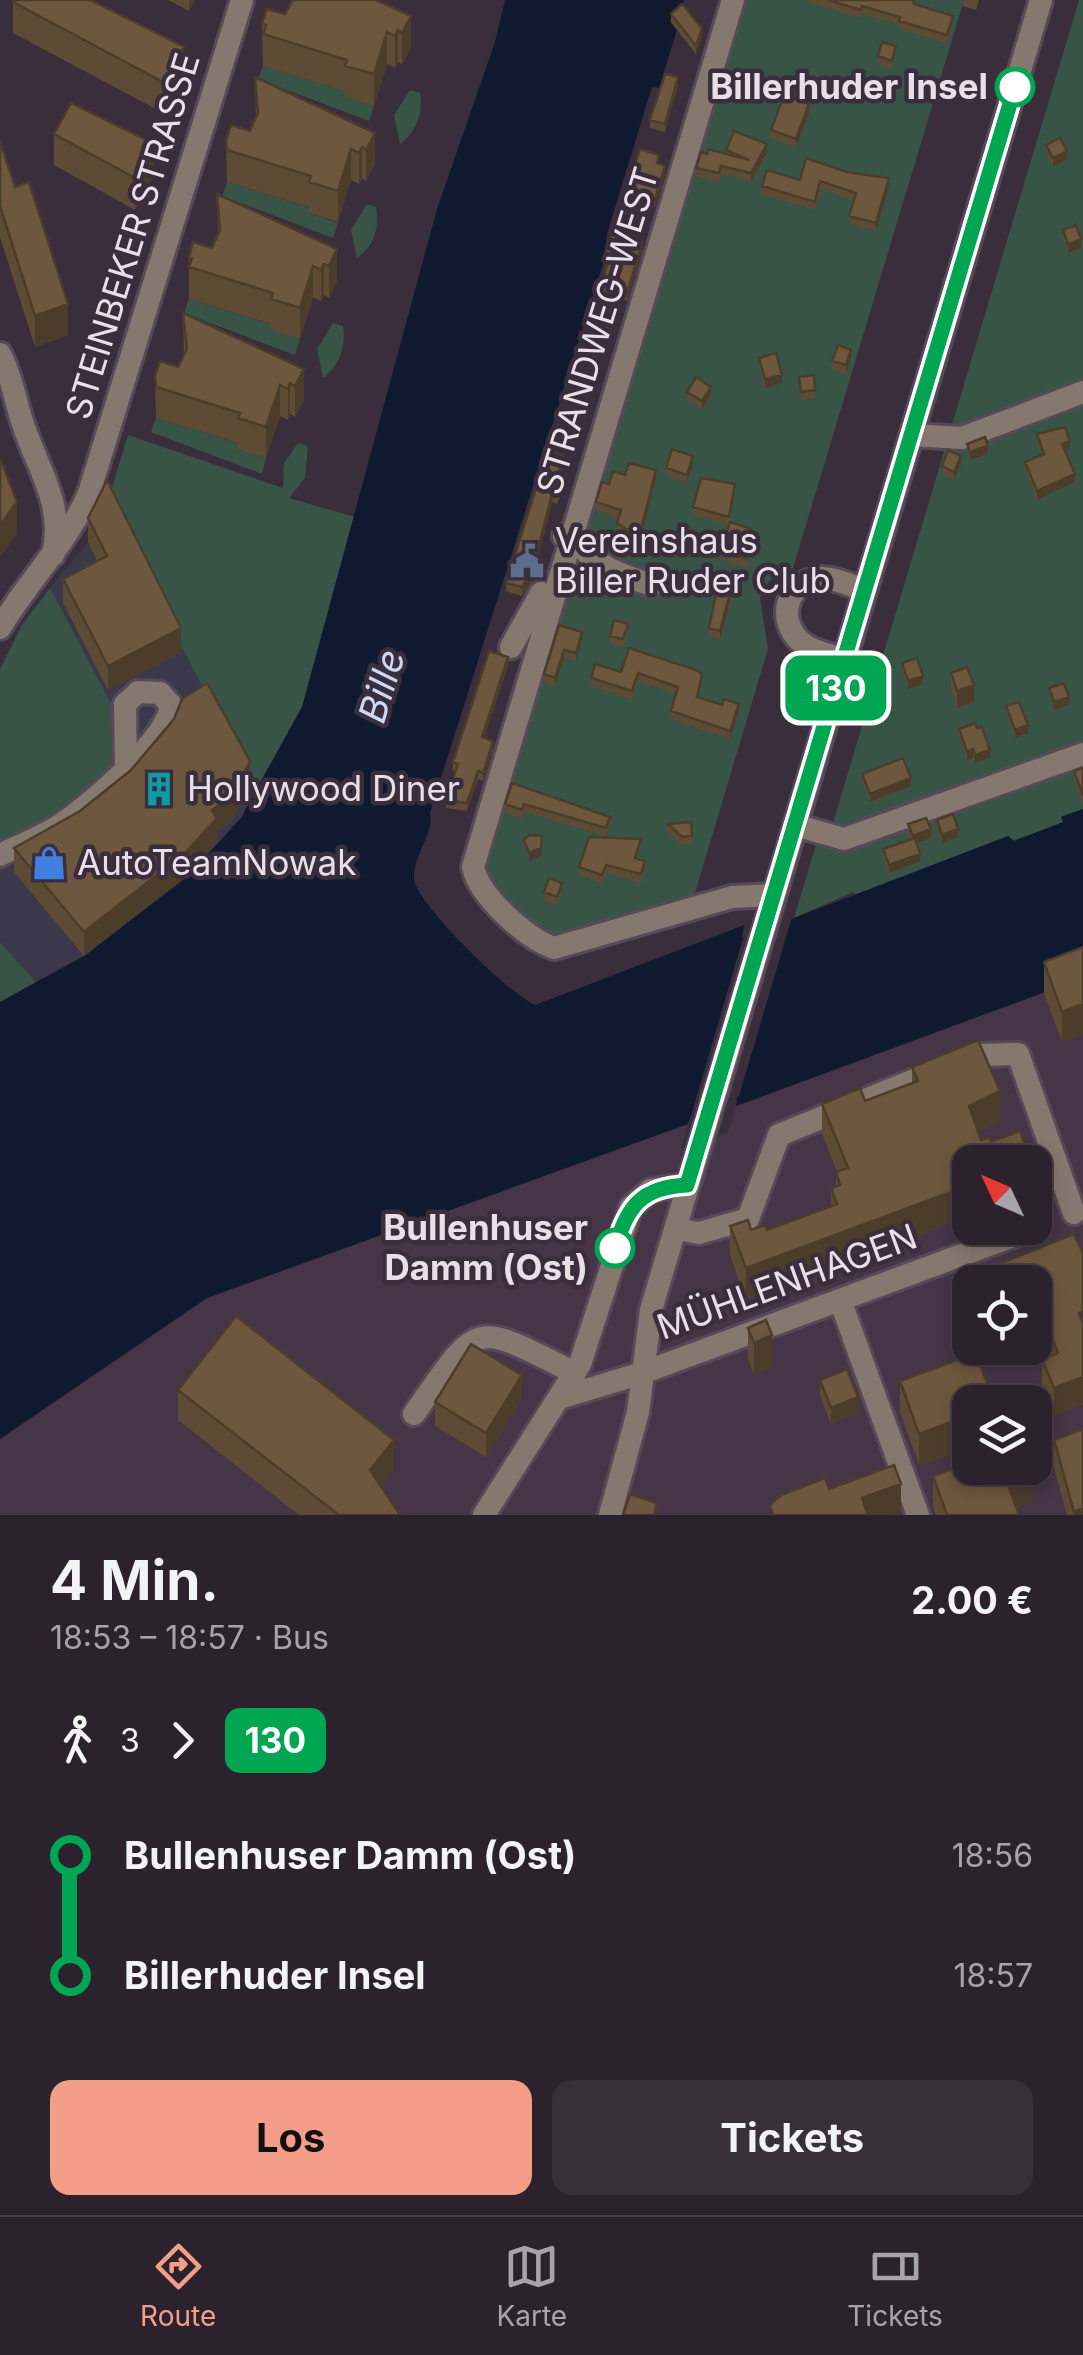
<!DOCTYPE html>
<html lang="de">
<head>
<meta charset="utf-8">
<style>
  :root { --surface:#2c222d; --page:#382f39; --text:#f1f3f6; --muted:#a6a4aa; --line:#483f49; --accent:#f49e89 }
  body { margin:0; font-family:Inter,sans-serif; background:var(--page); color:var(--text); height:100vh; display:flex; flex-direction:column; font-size:38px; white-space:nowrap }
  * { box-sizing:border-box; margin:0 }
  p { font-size:32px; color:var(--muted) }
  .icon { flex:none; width:55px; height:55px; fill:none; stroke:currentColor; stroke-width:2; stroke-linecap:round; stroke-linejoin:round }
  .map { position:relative; height:1515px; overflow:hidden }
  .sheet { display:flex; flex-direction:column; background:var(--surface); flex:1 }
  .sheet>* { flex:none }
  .badge { padding:0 20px; border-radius:15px; font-size:35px; line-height:65px }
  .needle { width:65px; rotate:314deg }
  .controls { position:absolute; left:952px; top:1145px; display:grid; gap:20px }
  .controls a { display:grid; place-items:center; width:100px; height:100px; border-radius:20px; background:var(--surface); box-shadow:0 5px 15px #0003,0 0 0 2px var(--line); font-size:50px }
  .map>.badge { position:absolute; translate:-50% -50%; box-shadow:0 0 0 5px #fff }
  .legs { display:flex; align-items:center; gap:15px; height:110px; padding:0 50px; font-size:32px }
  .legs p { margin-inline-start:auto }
  .summary { display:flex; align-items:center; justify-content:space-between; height:170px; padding:0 50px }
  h1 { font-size:55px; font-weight:700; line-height:75px }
  .primary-button { display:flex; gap:20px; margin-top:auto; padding:20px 50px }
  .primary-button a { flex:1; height:115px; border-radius:20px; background:var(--accent); color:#111; font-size:40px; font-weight:700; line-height:115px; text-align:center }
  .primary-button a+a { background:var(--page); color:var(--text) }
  ul { padding:0 50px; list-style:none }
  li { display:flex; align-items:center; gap:35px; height:120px; font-size:38px }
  li i { display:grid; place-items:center; width:15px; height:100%; margin:0 12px; background:currentColor }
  li i::after { content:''; width:25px; height:25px; margin:-12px; border:8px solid; border-radius:50%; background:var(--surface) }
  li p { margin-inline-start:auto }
  li:first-child i { background:linear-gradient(#0000 50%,currentColor 0) }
  li:last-child i { background:linear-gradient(currentColor 50%,#0000 0) }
  .tabs { display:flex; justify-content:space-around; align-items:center; height:140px; border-top:2px solid var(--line); background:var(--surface); font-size:28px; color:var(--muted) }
  .tabs a { display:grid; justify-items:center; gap:5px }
  .tabs .active { color:var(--accent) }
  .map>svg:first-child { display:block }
  .commercial { fill:#3a384a }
  .built { fill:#463447; fill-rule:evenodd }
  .green { fill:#375446 }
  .water { fill:#0f1a31 }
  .pier { fill:#3b2e3c }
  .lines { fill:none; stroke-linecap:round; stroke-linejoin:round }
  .minor-casing { stroke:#574a58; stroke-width:28 }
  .minor { stroke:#85786e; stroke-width:22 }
  .wall { fill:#5e4b35 }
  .shaded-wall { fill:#4c3d2b }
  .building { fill:#6d573e; stroke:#4c3d2b; stroke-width:2.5 }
  .line-1-casing { stroke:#fff; stroke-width:22 }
  .line-1 { stroke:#00a651; stroke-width:15 }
  .stop-1-dot { fill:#fff; stroke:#00a651; stroke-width:5 }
  .labels { text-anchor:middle; stroke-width:9; stroke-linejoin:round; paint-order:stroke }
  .stop-label { font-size:35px; font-weight:bold; fill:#e8dfe8; stroke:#3b2e3c; text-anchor:end }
  .street-label { font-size:35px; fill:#e8dfe8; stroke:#3b2e3c }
  .poi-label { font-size:35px; fill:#e8dfe8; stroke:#3b2e3c; text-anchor:start }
  .water-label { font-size:38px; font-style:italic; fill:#c9daf9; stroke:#3b2e3c }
</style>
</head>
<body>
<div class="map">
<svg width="1083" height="1515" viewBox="0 0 1083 1515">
  <rect width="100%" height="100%" fill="#3b2e3c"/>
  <path class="commercial" d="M107,504L256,789L241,818L187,877L84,956L36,982L0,942V865L131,773L115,763L113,707L50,588L88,542Z"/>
  <path class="built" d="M1083,978V1515H0V1439L207,1298L688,1124L681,1149L728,1132L736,1106ZM970,1162H1035V1228H970ZM970,1282H1035V1348H970ZM970,1402H1035V1468H970Z"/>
  <path class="green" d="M727,0H964L793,568L769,581L760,598L768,649L692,903L566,953L464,878L465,866Z
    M1079,0H1083V809L1062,816L1064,822C996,848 926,868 858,896L853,892L794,918L823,821L833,823Z
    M263,66L347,91L345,97L374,106L369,121L258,79Z
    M410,90L420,93C423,113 417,131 400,144L394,115Z
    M227,182L311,208L309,213L338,223L333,238L222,196Z
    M367,204L376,207C380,228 374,246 357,258L351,230Z
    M189,299L273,325L272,330L300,339L295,355L184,313Z
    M333,323L343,326C346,347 340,365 323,378L317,349Z
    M156,418L240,444L238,450L266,458L262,474L151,432Z
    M128,435L283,488L284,463L298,443L308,446L305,478L289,498L355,517L302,707L256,789L107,504Z
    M50,588L113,707L115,763L56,817L0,845V669L22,625Z
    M0,942L36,982L0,1002Z"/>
  <path class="water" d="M505,0H684L681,12L670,22L677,30L659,88L652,87L607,234L603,264L430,813C435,831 413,857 414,878C414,902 512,996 535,1005L744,925L742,938L1008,836L1014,841L1063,822L1061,817L1083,809V978L736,1106L737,1097L691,1115L688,1124L207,1298L0,1439V1002L84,956L187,877L241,818L302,707L437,209L495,42Z"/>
  <path class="pier" d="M792,917L739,1096L691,1116L744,935Z"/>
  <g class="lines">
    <g class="minor-casing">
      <path id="minor" d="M733,0L473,867C479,896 526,938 554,948L732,897L774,895
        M0,354C11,374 15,400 22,421C37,469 65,503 53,555
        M912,435L962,438L1083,392
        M564,536L573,534C591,566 620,575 652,585
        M0,628C28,580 67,544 89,493L242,0
        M511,647L541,593
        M845,659C831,655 811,652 801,642C776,620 786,582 820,578C833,577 852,586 865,590
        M795,825L844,839L1083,754
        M0,855C20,845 44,836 63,823C91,803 168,739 171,705L160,693L138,692L125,704L126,767
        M675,1229L699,1233L748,1219L779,1135L976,1055L1018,1054L1074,1213
        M840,1300L918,1515
        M563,1397L642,1373L1035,1228
        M414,1414C480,1320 470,1320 575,1373
        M484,1515L580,1364L631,1207L651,1190L687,1185
        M610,1515L638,1412L651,1310L1041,0"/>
    </g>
    <use href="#minor" class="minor"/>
  </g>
  <path class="wall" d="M168,0H195L189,11Z
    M291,0H376L411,16V48L402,64L398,62L395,68L387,64L374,106L345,97V91L263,66L262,23L285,14Z
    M802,0H913L914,4L953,24L947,43L899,29V24L862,14L861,18Z
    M963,0H979L976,10L963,6Z
    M13,2L184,79L165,114L13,33Z
    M671,14L702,36L696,54L671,22Z
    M896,54L892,69L878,64V56Z
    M255,77L375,133V164L366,181L362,178L359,184L351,180L338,222L309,213V207L227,182L226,140L250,131L256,119Z
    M678,85L665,132L650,128V120Z
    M809,113L796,147L771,138V130Z
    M54,134L154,175L135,210L54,165Z
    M0,142L68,335L35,347L0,237Z
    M1046,145L1067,159L1053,167L1046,153Z
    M726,150L767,153L751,181L721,174L719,182L696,176V168L707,154H726Z
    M659,164L665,174L655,207L647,204L636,242L642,252L627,301L622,299L607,343L587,336V328L607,264L605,263V255Z
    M800,180L889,186L876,231L849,224V216L853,200L820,189L815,210L762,194V186Z
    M217,194L337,249V281L329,298L324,295L321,301L313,297L300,339L271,330V324L189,299V257L212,248L218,235Z
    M1063,230L1081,248L1068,253L1063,238Z
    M183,313L304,369V400L295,417L290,414L288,420L280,416L266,458L238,450V443L156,418L155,376L178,367L184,355Z
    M759,358L782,383L765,388L759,366Z
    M851,358L846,374L832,369V361Z
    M799,377L815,390V398L801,400Z
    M687,392L711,395L702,409L687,400Z
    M1037,434L1070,449L1065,451L1075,482L1037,500L1025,470V462L1042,455L1037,442Z
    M693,464L687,483L666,476V468Z
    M961,464L954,480L942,474V466Z
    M564,465L559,480L562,490L557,504L552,502L532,581L522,596L506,591V583Z
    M625,475L656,478L640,542L626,537L617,531L619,518L596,510V502L609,484Z
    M735,492L729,525L693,515V507Z
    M88,518L181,652L108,690L63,603V579L97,561L88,542Z
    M752,537L748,568L721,559V551Z
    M733,590L720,639L709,636V628Z
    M559,625L582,640L576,661L564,658L555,686L544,682V674Z
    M628,632L623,647L610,644V636Z
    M629,648L702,684L699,697L739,712L730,739L671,719V711L676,694L638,681L632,699L591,686V678L621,672Z
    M902,663L923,684L908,689L902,671Z
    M508,666L484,738L493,749L483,781L478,779L467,811L446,808V800L456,771L453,770V762Z
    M951,673L974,702L957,708L951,689Z
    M1006,706L1028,733L1015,738L1006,714Z
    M959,729L990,758L975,763L973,758L967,760L959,737Z
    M1083,768V805L1074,779V771Z
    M862,774L911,786L870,802L862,782Z
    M512,783L610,825L606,836L524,812L522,818L505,813V804Z
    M250,785L232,821L217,831V842L185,877L84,956L14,872V848Z
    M937,820L958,837L942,843L937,829Z
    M691,822L692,844L682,845L668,832V824Z
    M908,824L931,838L917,843L920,862L889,873L883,858V849L911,839L908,832Z
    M641,847L637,859L645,869L641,883L606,873L602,883L579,875V867Z
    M562,891L557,905L544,900V892Z
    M1083,947V1034L1062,1042L1044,993V962Z
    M912,1067L1000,1121L978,1132L970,1162V1216L746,1299L730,1256V1226L751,1230H767L831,1206V1188L836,1187V1172H837L822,1134V1104L865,1101L912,1083Z
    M1074,1234L1054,1416L1042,1387V1359L1049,1357L1047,1353L1017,1365L1009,1348H1035V1282H986V1269Z
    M748,1328L772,1367L754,1374L748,1359Z
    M820,1380L858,1413L831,1424L820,1396Z
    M900,1381L970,1402V1447L919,1465L900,1412Z
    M178,1390L394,1470L381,1487L400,1515H299L178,1420Z
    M522,1399L486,1457L435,1426V1402Z
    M1054,1440L1083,1515H1067L1054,1468Z
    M933,1476L1032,1501L1016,1507L1019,1515H936L933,1507Z"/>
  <path class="shaded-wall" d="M189,0H195L189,11Z
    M411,16V48L402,64V33Z
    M702,28V36L696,54V46Z
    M398,30V62L395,68V36Z
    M387,32V64L374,106V74Z
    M184,47V79L165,114V83Z
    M678,77V85L665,132V124Z
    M809,104V113L796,147V139Z
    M375,133V164L366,181V150Z
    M154,144V175L135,210V178Z
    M767,144V153L751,181V173Z
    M362,147V178L359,184V153Z
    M351,149V180L338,222V191Z
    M1067,151V159L1053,167V158Z
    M665,166V174L655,207V199Z
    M889,178V186L876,231V223Z
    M647,196V204L634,249V241Z
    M1081,239V248L1068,253V245Z
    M642,243V252L627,301V293Z
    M337,249V281L329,298V266Z
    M324,264V295L321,301V270Z
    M313,266V297L300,339V308Z
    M622,291V299L607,343V335Z
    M68,304V335L35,347V316Z
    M851,350V358L846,374V365Z
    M304,369V400L295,417V386Z
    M782,375V383L765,388V379Z
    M290,383V414L288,420V389Z
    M280,385V416L266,458V427Z
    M711,387V395L702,409V401Z
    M1070,441V449L1062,452V444Z
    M988,446V454L970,460V452Z
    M564,456V465L556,487V479Z
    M693,456V464L687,483V475Z
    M961,456V464L954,480V472Z
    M656,470V478L640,542V534Z
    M1075,474V482L1037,500V491Z
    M552,494V502L532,581L522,596V587Z
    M17,502V534L0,557V525Z
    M733,582V590L720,639V631Z
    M181,628V652L108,690V666Z
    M582,632V640L576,661V653Z
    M564,650V658L555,686V678Z
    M508,657V666L482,745V737Z
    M923,676V684L908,689V681Z
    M974,685V702L957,708V691Z
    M1069,697V705L1054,710V702Z
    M739,704V712L730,739V731Z
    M1028,725V733L1015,738V730Z
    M493,741V749L483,781V773Z
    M973,749V758L967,760V752Z
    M990,750V758L975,763V755Z
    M250,761V785L232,821L217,831V842L185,877L84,956V932L212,810Z
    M478,771V779L467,811V803Z
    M911,778V786L870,802V794Z
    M931,829V838L913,844V836Z
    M958,829V837L942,843V835Z
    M541,848V856L529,861V853Z
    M920,854V862L889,873V865Z
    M1083,1004V1034L1062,1042V1012Z
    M1000,1091V1121L969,1136V1106Z
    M970,1185V1216L746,1299V1268Z
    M1047,1325V1353L1017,1365V1348H1035V1330Z
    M772,1335V1367L754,1374V1343Z
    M522,1375V1399L486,1457V1433Z
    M1083,1377V1405L1054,1416V1388Z
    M858,1397V1413L831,1424V1408Z
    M970,1415V1447L919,1465V1434Z
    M394,1440V1470L370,1501V1470Z
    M1032,1470V1501L1006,1511V1479Z
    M901,1484V1512L891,1515H862V1498Z
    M1083,1508V1515H1074V1512Z"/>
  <path class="building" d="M14,0H90L184,47L165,83L13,2Z
    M293,0H376L411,16L402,33L398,30L395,36L387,32L374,74L345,66L347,60L263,34L266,25L262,23L267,9L285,14Z
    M828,0H913L914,4L953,16L947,35L899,21L900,17L862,6L861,10Z
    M682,4L702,28L696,46L671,14Z
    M882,42L896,46L892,61L878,56Z
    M665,74L678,77L665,124L650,120Z
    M255,77L375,133L366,150L362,147L359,153L351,149L338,191L309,182L311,176L227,150L226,140L231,125L250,131L258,113Z
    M784,95L809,104L796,139L771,130Z
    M71,103L154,144L135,178L54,134Z
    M734,131L767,144L751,173L721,166L719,173L696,168L701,152L707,154L708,149L749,160L726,150Z
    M1060,138L1067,151L1053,158L1046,145Z
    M0,142L15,187L29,182L68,304L35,316L0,206Z
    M640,149L659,155L657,163L665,166L655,199L647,196L634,241L642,243L627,293L622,291L607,335L587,328L610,257L605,255Z
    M806,158L847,172L889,178L876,223L849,216L856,193L820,181L815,202L762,186L767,170L800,180Z
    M217,194L337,249L329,266L324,264L321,270L313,266L300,308L271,299L273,293L189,267L192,258L189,257L193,242L212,248L220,230Z
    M1076,225L1081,239L1068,245L1063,230Z
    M183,313L304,369L295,386L290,383L288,389L280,385L266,427L238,418L240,413L156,387L155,376L160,361L178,367L187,349Z
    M838,345L851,350L846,365L832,361Z
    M776,353L782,375L765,379L759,358Z
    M814,375L815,390L801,392L799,377Z
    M696,377L711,387L702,401L687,392Z
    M1065,427L1070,441L1062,444L1075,474L1037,491L1025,462L1044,454L1037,434Z
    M985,437L988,446L970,452L967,444Z
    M672,449L693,456L687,475L666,468Z
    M948,450L961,456L954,472L942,466Z
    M548,451L564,456L556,479L562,481L557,496L552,494L532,573L522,587L506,583Z
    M0,458L17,502L0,525Z
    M629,463L656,470L640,534L626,529L617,523L621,510L596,502L602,482L609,484L613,471L625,475Z
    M701,478L735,484L729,517L693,507Z
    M107,480L181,628L108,666L63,579L107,556L88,518Z
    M730,522L752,529L748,559L721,551Z
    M719,579L733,582L720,631L709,628Z
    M614,620L628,624L623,639L610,636Z
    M559,625L582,632L576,653L564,650L555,678L544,674Z
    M629,648L699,671L702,675L697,697L722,705L724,699L739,704L730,731L671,711L678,687L638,673L632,691L591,678L595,664L621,672Z
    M489,651L508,657L482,737L493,741L483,773L478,771L467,803L446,800L458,764L453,762Z
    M917,658L923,676L908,681L902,663Z
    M967,667L974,685L957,691L951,673Z
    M207,683L250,761L232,797L212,810L217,818L185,853L84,932L14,848L80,811L131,770L174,719L182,699Z
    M1064,683L1069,697L1054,702L1049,688Z
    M1019,702L1028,725L1015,730L1006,706Z
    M975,723L977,728L982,727L990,750L975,755L973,749L967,752L959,729Z
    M903,758L911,778L870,794L862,774Z
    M1083,768V796L1074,771Z
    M512,783L610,817L606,828L524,804L522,810L505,804Z
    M953,814L958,829L942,835L937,820Z
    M926,818L931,829L913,836L908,824Z
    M691,822L692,836L682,837L668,824Z
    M529,835L542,836L541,848L529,853L524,840Z
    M589,837L641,839L635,858L645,861L641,874L606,865L602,875L579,867Z
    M915,838L920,854L889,865L883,849Z
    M549,878L562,883L557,897L544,892Z
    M1083,947V1004L1062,1012L1044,962Z
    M978,1040L1000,1091L969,1106L981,1140L989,1137L991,1142L1020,1131L1031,1162H970V1185L746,1268L730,1226L748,1220L751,1230L765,1225L767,1230L837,1204L831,1188L840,1185L836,1172L848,1168L822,1104L860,1088L865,1101L918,1081L912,1067Z
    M1074,1234L1083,1253V1311L1079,1313L1083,1324V1377L1054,1388L1042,1359L1058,1353L1047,1325L1035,1330V1282H992L986,1269Z
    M236,1316L394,1440L370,1470L400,1515H339L178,1390Z
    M766,1320L772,1335L754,1343L748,1328Z
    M471,1344L522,1375L486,1433L435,1402Z
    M976,1353L994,1402H970V1415L919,1434L900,1381Z
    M847,1369L858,1397L831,1408L820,1380Z
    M1083,1429V1508L1074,1512L1054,1440Z
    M970,1462V1468H1031L1032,1470L1006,1479L1019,1515H947L933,1476Z
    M894,1465L901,1484L862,1498L868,1515H773L770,1505L781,1495L825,1478L829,1489Z
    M630,1494L657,1503L654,1515H623Z"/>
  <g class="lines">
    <g class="line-1-casing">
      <path id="line-1" d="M615,1248C627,1206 642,1187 687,1185L1015,87"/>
    </g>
    <use href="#line-1" class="line-1"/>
  </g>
  <defs>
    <g id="civic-bare" transform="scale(2.7)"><path d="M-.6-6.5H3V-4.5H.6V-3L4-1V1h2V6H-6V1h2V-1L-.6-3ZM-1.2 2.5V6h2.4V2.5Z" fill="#5c6f8a" stroke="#3b2e3c" stroke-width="2.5" paint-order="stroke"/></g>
    <g id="building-bare" transform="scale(2.7)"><path d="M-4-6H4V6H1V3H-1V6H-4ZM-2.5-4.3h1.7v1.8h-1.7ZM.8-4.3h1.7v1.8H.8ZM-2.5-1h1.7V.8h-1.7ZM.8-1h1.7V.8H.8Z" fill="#0f9aa8" stroke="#3b2e3c" stroke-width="2.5" paint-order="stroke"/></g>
    <g id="shop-bare" transform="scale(2.7)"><path d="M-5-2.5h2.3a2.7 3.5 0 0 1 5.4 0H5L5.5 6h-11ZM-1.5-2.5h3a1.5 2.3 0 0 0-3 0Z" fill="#3f7fe0" stroke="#3b2e3c" stroke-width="2.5" paint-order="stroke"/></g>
  </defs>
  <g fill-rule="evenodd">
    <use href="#civic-bare" x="527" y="561"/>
    <use href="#building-bare" x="159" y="789"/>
    <use href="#shop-bare" x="49" y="863"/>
  </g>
  <g class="stop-1-dot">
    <circle cx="1015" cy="87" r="18"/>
    <circle cx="615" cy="1248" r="18"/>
  </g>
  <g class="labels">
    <g class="stop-label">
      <text x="988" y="99">Billerhuder Insel</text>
      <text x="588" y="1240">Bullenhuser<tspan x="588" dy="40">Damm (Ost)</tspan></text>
    </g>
    <g class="street-label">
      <text transform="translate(133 236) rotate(-73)" y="12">STEINBEKER STRASSE</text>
      <text transform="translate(598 331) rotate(-73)" y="12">STRANDWEG-WEST</text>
      <text transform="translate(787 1282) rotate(-20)" y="12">MÜHLENHAGEN</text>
    </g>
    <g class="poi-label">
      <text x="555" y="553">Vereinshaus<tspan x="555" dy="40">Biller Ruder Club</tspan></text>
      <text x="187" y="801">Hollywood Diner</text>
      <text x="77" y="875">AutoTeamNowak</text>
    </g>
    <g class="water-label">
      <text transform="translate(382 686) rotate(-73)" y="13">Bille</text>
    </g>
  </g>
</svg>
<div class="controls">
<a><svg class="needle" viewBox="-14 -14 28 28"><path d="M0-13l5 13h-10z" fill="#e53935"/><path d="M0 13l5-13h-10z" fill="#a6a4aa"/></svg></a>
<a><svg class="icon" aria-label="locate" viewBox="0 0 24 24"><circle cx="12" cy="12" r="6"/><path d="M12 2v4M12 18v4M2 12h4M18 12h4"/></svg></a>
<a><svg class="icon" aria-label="layers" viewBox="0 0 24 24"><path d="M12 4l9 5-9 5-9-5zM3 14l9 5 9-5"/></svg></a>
</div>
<b class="badge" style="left:836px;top:688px;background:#00a651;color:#fff">130</b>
</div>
<section class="sheet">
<div class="summary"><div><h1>4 Min.</h1><p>18:53 – 18:57 · Bus</p></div><b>2.00 €</b></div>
<div class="legs"><svg class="icon" aria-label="walk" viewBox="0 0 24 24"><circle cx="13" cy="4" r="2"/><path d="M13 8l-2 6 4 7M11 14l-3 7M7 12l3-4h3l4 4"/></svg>3<svg class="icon" aria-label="forward" viewBox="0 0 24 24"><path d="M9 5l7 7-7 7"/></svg><b class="badge" style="background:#00a651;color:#fff">130</b></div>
<ul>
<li><i style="color:#00a651"></i><b>Bullenhuser Damm (Ost)</b><p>18:56</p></li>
<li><i style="color:#00a651"></i><b>Billerhuder Insel</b><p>18:57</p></li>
</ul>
<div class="primary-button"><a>Los</a><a>Tickets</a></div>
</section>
<nav class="tabs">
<a class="active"><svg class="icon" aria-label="directions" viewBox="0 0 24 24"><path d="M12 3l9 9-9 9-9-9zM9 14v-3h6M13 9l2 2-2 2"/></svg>Route</a>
<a><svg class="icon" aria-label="map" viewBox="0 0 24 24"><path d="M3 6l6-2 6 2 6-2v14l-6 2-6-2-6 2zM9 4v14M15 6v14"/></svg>Karte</a>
<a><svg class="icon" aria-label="tickets" viewBox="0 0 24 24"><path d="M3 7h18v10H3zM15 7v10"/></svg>Tickets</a>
</nav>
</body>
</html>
